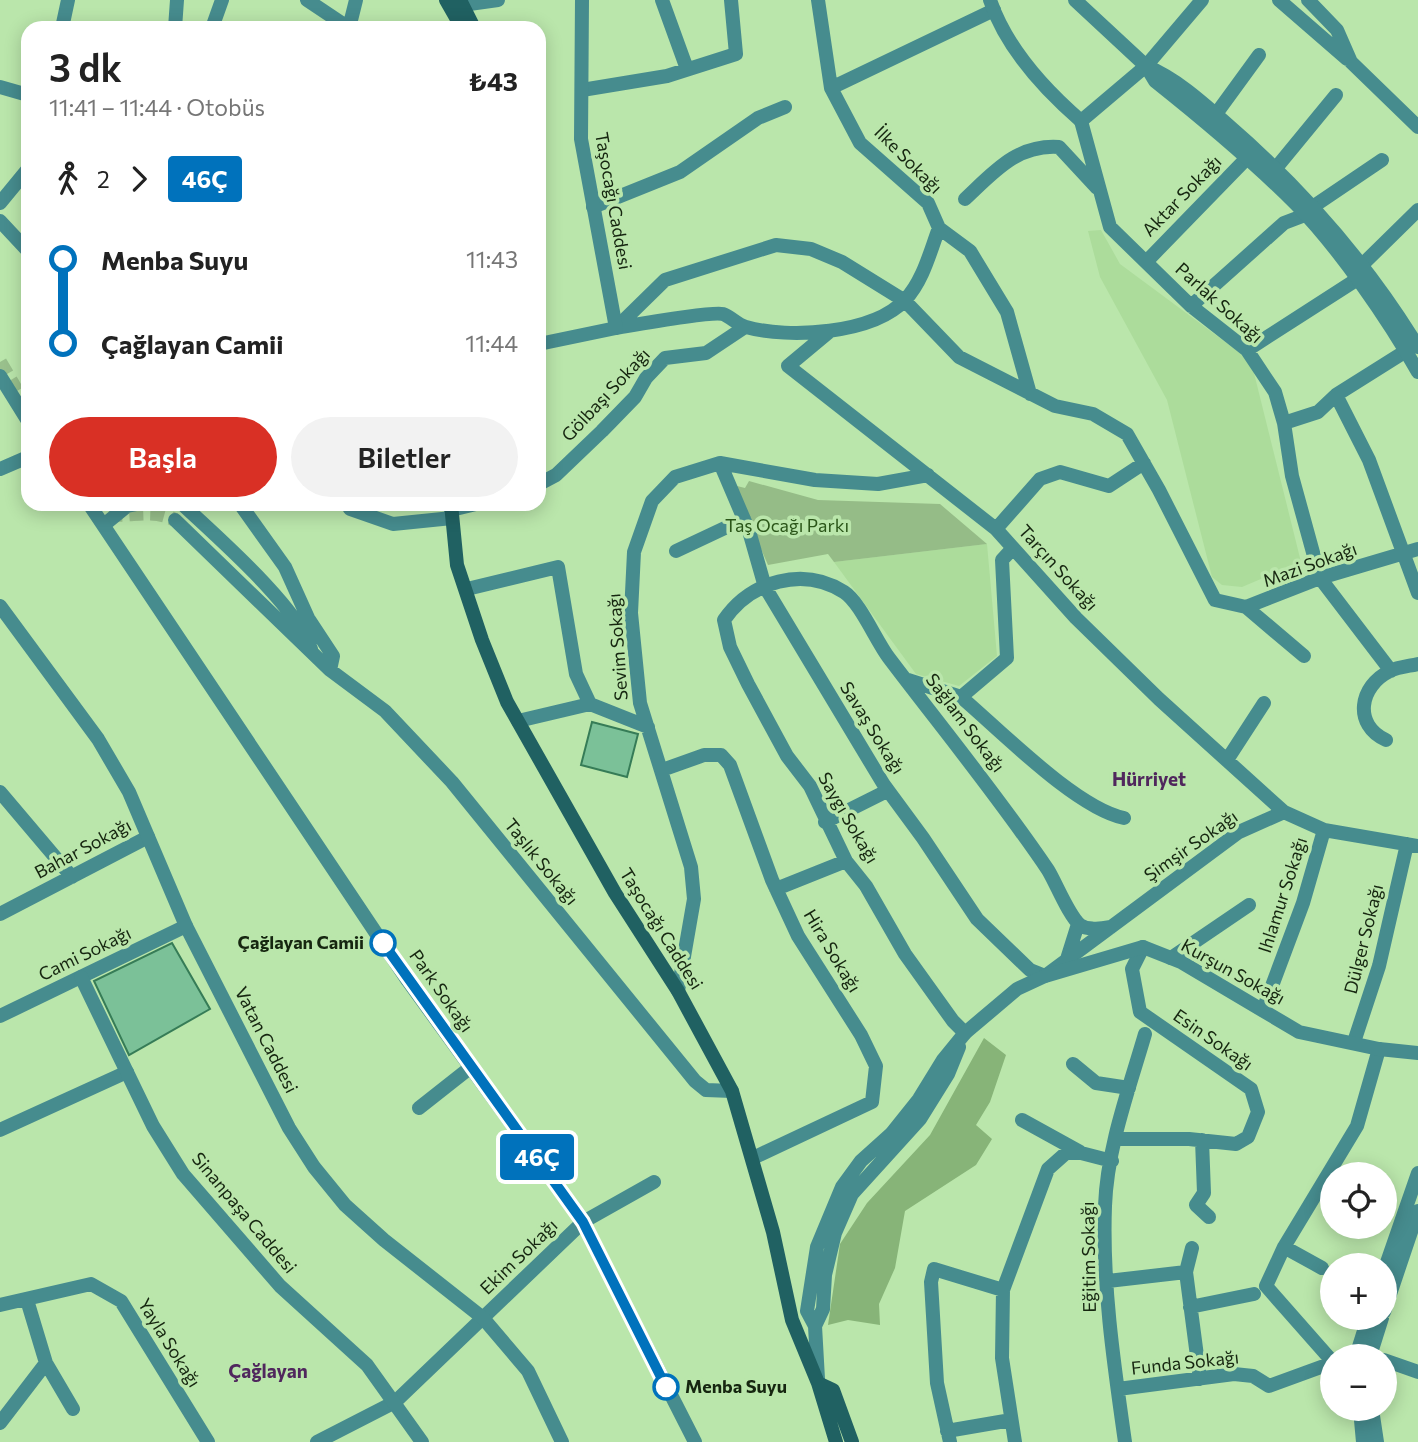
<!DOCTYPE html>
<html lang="tr">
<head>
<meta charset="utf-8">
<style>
  :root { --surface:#fff; --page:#f2f2f2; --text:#222; --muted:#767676; --accent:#d93025 }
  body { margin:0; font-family:Commissioner,sans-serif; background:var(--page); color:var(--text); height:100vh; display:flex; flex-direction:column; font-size:26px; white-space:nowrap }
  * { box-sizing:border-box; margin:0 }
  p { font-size:23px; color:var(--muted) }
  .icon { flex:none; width:38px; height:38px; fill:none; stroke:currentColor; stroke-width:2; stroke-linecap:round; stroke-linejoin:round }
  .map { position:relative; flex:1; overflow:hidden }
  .sheet { position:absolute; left:21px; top:21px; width:525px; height:490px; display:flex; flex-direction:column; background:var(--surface); border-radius:21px; box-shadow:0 4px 18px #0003 }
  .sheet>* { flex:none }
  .badge { padding:0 14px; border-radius:5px; font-size:24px; line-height:46px }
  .tools { position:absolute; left:1320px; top:1162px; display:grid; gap:14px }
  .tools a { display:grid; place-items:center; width:77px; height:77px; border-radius:50%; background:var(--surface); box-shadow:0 4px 18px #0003; font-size:35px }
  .map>.badge { position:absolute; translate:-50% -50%; box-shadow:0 0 0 4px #fff }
  .legs { display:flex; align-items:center; gap:10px; height:77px; padding:0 28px; font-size:23px }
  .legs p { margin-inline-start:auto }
  .headline { display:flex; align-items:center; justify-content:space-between; height:119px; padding:0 28px }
  h1 { font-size:38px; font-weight:600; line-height:52px }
  .cta { display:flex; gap:14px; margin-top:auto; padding:14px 28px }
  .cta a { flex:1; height:80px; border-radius:42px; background:var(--accent); color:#fff; font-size:28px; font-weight:600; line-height:80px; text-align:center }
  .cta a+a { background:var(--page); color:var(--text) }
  ul { padding:0 28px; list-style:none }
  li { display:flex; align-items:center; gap:24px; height:84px; font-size:26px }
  li i { display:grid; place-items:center; width:10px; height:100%; margin:0 9px; background:currentColor }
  li i::after { content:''; width:18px; height:18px; margin:-9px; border:5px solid; border-radius:50%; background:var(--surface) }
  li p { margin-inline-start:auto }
  li:first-child i { background:linear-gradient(#0000 50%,currentColor 0) }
  li:last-child i { background:linear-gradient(currentColor 50%,#0000 0) }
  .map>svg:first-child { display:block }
  .built { fill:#acdc9b }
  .green { fill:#95bc87 }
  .forest { fill:#87b478 }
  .building { fill:#7bc198; stroke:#367c57; stroke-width:2 }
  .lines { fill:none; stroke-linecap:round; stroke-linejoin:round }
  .minor-tunnel { stroke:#99c08c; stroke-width:14; stroke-dasharray:14 7; stroke-linecap:butt }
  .minor { stroke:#468c8e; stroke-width:14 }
  .tertiary { stroke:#468c8e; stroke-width:14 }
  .secondary { stroke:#206162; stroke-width:14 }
  .line-1-casing { stroke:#fff; stroke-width:16 }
  .line-1 { stroke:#0072bc; stroke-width:10 }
  .stop-1-dot { fill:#fff; stroke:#0072bc; stroke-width:3.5 }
  .labels { text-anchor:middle; stroke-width:7; stroke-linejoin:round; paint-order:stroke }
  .street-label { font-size:18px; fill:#162610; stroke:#bae6ab }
  .park-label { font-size:18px; fill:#2a5518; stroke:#bae6ab }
  .stop-label { font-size:18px; font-weight:bold; fill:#162610; stroke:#bae6ab; text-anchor:end }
  .neighbourhood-label { font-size:19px; font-weight:bold; fill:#50275d; stroke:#bae6ab }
</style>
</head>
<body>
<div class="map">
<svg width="1418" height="1442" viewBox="0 0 1418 1442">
  <rect width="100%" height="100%" fill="#bae6ab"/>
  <path class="built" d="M1101,230L1120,264L1251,361L1301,562L1242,587L1222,585L1212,577L1167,400L1100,277L1088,231Z
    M987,544L997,656L959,686L916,674L834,562Z"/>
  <path class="green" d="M749,481L818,500L940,504L987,544L834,562L828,554L768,565L733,485L745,488Z"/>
  <path class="forest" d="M984,1038L1006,1055L990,1102L976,1125L992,1139L976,1165L905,1211L895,1268L879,1304L880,1325L848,1320L828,1325L840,1244L867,1203L930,1135Z"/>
  <path class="building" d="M592,722L638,734L627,777L581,765Z
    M172,943L210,1009L129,1055L94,981Z"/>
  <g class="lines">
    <path class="minor-tunnel" d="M0,362L17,391
      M90,504C114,527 146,503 175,520"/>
    <path class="minor" d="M307,0L349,28
      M662,0L687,69
      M818,0L831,88L860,143L928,203L939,228L970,251L1007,312L1030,394
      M1279,0L1347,59
      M1308,0L1337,30L1351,62L1418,127
      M462,5L498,0
      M62,28L68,0
      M175,28L177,0
      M212,28L222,0
      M349,28L356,0
      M1146,66L1202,0
      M0,87L28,95
      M831,88L994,10
      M582,90L667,76L736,54L731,0
      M1216,114L1259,55
      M1081,121L1110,227L1191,306L1247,350L1275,392L1284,423L1292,476L1320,578L1391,671
      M1276,168L1336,95
      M965,199C994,172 1017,144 1059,147L1097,188
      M0,203L28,169
      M1314,206L1382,160
      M593,207L680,172L758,118L785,107
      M0,221L28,251
      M1146,262L1247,158
      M1363,264L1418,210
      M1191,306L1284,223L1305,215
      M616,328L665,280L776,245L811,249L842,262L905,301L959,357L1055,406L1093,414L1127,434L1159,490L1215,600L1246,607L1304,656
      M616,328C634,325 711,311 723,314C731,317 738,325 746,327C789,339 873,334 905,300C923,281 930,252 939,228
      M830,331L788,366L996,529L1076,618L1159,699L1284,812L1324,830L1418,846
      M1247,350L1356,280
      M0,376L28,421
      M1336,395L1369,460L1418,593
      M1284,423L1318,412L1336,395L1406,351
      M720,463L749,531L765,587L884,785L923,838L977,919L1030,970L1045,976L1239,832L1284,812
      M539,484L556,475L602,431L635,397L646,378L665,358L706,353L745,327
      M182,504C216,536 298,607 311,649
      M240,504L285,567L308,618L333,656L330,670
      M347,504L350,509L393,524L452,518
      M451,510L476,504
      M175,520L330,670L385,711L452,782L695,1081L706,1090L732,1091
      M105,524L127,506L137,504
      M996,529L1040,479L1060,472L1109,486L1144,463
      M676,551L744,519
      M467,589L558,567L576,674L590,704
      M1246,607L1320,578L1418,549
      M908,680L961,697L1007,658L1002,560L1013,548
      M961,697C1001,731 1076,808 1124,818
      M590,704L648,727
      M518,721L590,704
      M1386,740C1353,725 1359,686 1390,671C1398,667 1410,666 1418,664
      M1227,760L1264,703
      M662,770L704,755H721L730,765L772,880L798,936L861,1035L876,1066L872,1102L753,1158
      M0,792L72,877
      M825,822L887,791
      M776,889L846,861
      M0,914L148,837
      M1171,958L1249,905
      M1067,959L1078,924
      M678,991L694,899L691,867L640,703L631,613L634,552L652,501L675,477L720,463L815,480L878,484L928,475
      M1263,1010L1303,903L1324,830
      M0,1016L186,926
      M965,1033L953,1021L905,954L866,886L846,861L810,786L787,756L748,684L730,647L724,620C751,581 803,566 844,592C860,602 876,641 889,658C942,728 998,796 1048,870C1056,883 1069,916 1080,925C1089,931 1101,928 1111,927
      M1354,1042L1379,966L1407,844
      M1073,1064L1096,1083L1129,1088
      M419,1108L471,1067
      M1022,1120L1080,1152
      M0,1130L127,1072
      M1117,1139H1189L1236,1144L1248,1137L1258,1112L1251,1089L1140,1012L1132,969L1143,947
      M1202,1140L1204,1193L1196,1205L1209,1217
      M1284,1247L1322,1268
      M1186,1272L1200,1379
      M1108,1281L1186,1272L1192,1248
      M0,1305L91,1284L121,1301L208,1442
      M1190,1307L1254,1294
      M1384,1360L1418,1372
      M1332,1361L1266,1286L1284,1247L1357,1126L1379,1049
      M46,1363L73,1409
      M1118,1389L1234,1374L1253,1376L1269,1386L1332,1363
      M0,1423L46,1363L27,1300
      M947,1431L1011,1420
      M317,1442L395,1402L583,1222L654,1182
      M950,1442L937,1383L931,1282L934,1269L1003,1290
      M1015,1442L1002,1358L1003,1290L1048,1169L1066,1153H1081L1112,1161
      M1125,1442C1114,1365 1102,1284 1105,1206C1107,1148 1129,1089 1145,1034"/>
    <path class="tertiary" d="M990,0C1006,47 1044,89 1081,121L1146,66
      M1075,0L1146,66L1155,81C1204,120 1252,160 1296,204C1339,248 1388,319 1418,372
      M1146,66C1177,79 1203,103 1228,125C1303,190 1366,262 1418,347
      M539,344L616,328L581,139L582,0
      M0,469L28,457
      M89,504L408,981L583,1222L695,1442
      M0,606L98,739L129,792L186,926L289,1128L314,1167L345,1205L384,1240L483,1318L528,1371L562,1442
      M81,977L153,1126L183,1174L280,1286L367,1365L422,1442
      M1384,1271L1418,1173
      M1384,1312L1418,1211
      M815,1326L823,1309L825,1275L835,1233L852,1194L920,1119L948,1074L959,1047
      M1356,1356L1368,1318
      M1370,1356L1382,1318
      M818,1379L815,1326L807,1311L817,1247L842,1187L861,1161L891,1134L919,1099L943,1060L965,1033L1017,989L1045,976L1143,947L1181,962L1299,1032L1379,1049L1418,1053
      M1360,1409L1363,1442
      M1372,1409L1377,1442"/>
    <path class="secondary" d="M446,0L462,28
      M460,0L474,28
      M451,504L457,565L482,640L507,702L615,893L678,991L732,1091L773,1232L792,1320L818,1383L836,1442
      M818,1383L833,1390L852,1442"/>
  </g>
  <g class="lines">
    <g class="line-1-casing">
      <path id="line-1" d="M383,943L583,1222L666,1387"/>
    </g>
    <use href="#line-1" class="line-1"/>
  </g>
  <g class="stop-1-dot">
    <circle cx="383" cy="943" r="12"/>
    <circle cx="666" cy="1387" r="12"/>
  </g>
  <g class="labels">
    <g class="street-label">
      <text transform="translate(908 160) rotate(45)" y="6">İlke Sokağı</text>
      <text transform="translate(1182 196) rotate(-46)" y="6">Aktar Sokağı</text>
      <text transform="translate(613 201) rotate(80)" y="6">Taşocağı Caddesi</text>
      <text transform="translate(1219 303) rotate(42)" y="6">Parlak Sokağı</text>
      <text transform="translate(606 395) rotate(-47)" y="6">Gölbaşı Sokağı</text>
      <text transform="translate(1310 565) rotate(-20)" y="6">Mazi Sokağı</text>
      <text transform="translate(1058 568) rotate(48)" y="6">Tarçın Sokağı</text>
      <text transform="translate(618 647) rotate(-94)" y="6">Sevim Sokağı</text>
      <text transform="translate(965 723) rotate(53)" y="6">Sağlam Sokağı</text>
      <text transform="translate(872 728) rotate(58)" y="6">Savaş Sokağı</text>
      <text transform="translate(848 818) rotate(60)" y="6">Saygı Sokağı</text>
      <text transform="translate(1191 846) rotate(-35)" y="6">Şimşir Sokağı</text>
      <text transform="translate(83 849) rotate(-28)" y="6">Bahar Sokağı</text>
      <text transform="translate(541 862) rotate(51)" y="6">Taşlık Sokağı</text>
      <text transform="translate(1283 895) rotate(-72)" y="6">Ihlamur Sokağı</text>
      <text transform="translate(661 929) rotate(58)" y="6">Taşocağı Caddesi</text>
      <text transform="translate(1364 939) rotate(-76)" y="6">Dülger Sokağı</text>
      <text transform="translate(832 951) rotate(59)" y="6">Hira Sokağı</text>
      <text transform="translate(85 954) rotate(-26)" y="6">Cami Sokağı</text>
      <text transform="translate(1233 972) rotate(29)" y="6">Kurşun Sokağı</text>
      <text transform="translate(441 991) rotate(55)" y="6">Park Sokağı</text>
      <text transform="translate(266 1040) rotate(63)" y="6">Vatan Caddesi</text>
      <text transform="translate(1213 1040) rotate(35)" y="6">Esin Sokağı</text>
      <text transform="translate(244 1213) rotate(50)" y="6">Sinanpaşa Caddesi</text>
      <text transform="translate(519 1257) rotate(-44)" y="6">Ekim Sokağı</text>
      <text transform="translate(1089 1257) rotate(-91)" y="6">Eğitim Sokağı</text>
      <text transform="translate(169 1343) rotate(58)" y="6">Yayla Sokağı</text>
      <text transform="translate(1185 1363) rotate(-6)" y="6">Funda Sokağı</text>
    </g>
    <g class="park-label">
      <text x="787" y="532">Taş Ocağı Parkı</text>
    </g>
    <g class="stop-label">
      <text x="364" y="949">Çağlayan Camii</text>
      <text x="685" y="1393" text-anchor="start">Menba Suyu</text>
    </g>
    <g class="neighbourhood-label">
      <text x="1149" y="786">Hürriyet</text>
      <text x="268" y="1378">Çağlayan</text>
    </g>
  </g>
</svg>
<div class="tools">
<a><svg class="icon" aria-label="locate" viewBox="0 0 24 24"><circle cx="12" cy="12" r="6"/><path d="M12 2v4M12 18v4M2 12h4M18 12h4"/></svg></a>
<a>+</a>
<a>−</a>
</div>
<b class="badge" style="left:537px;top:1157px;background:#0072bc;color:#fff">46Ç</b>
<section class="sheet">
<div class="headline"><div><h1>3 dk</h1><p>11:41 – 11:44 · Otobüs</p></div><b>₺43</b></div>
<div class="legs"><svg class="icon" aria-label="walk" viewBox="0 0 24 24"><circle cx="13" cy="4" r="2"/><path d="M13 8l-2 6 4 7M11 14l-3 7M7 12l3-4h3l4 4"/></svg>2<svg class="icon" aria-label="forward" viewBox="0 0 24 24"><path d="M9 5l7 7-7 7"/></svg><b class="badge" style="background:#0072bc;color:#fff">46Ç</b></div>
<ul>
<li><i style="color:#0072bc"></i><b>Menba Suyu</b><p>11:43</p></li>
<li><i style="color:#0072bc"></i><b>Çağlayan Camii</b><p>11:44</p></li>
</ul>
<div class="cta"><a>Başla</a><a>Biletler</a></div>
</section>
</div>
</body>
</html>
